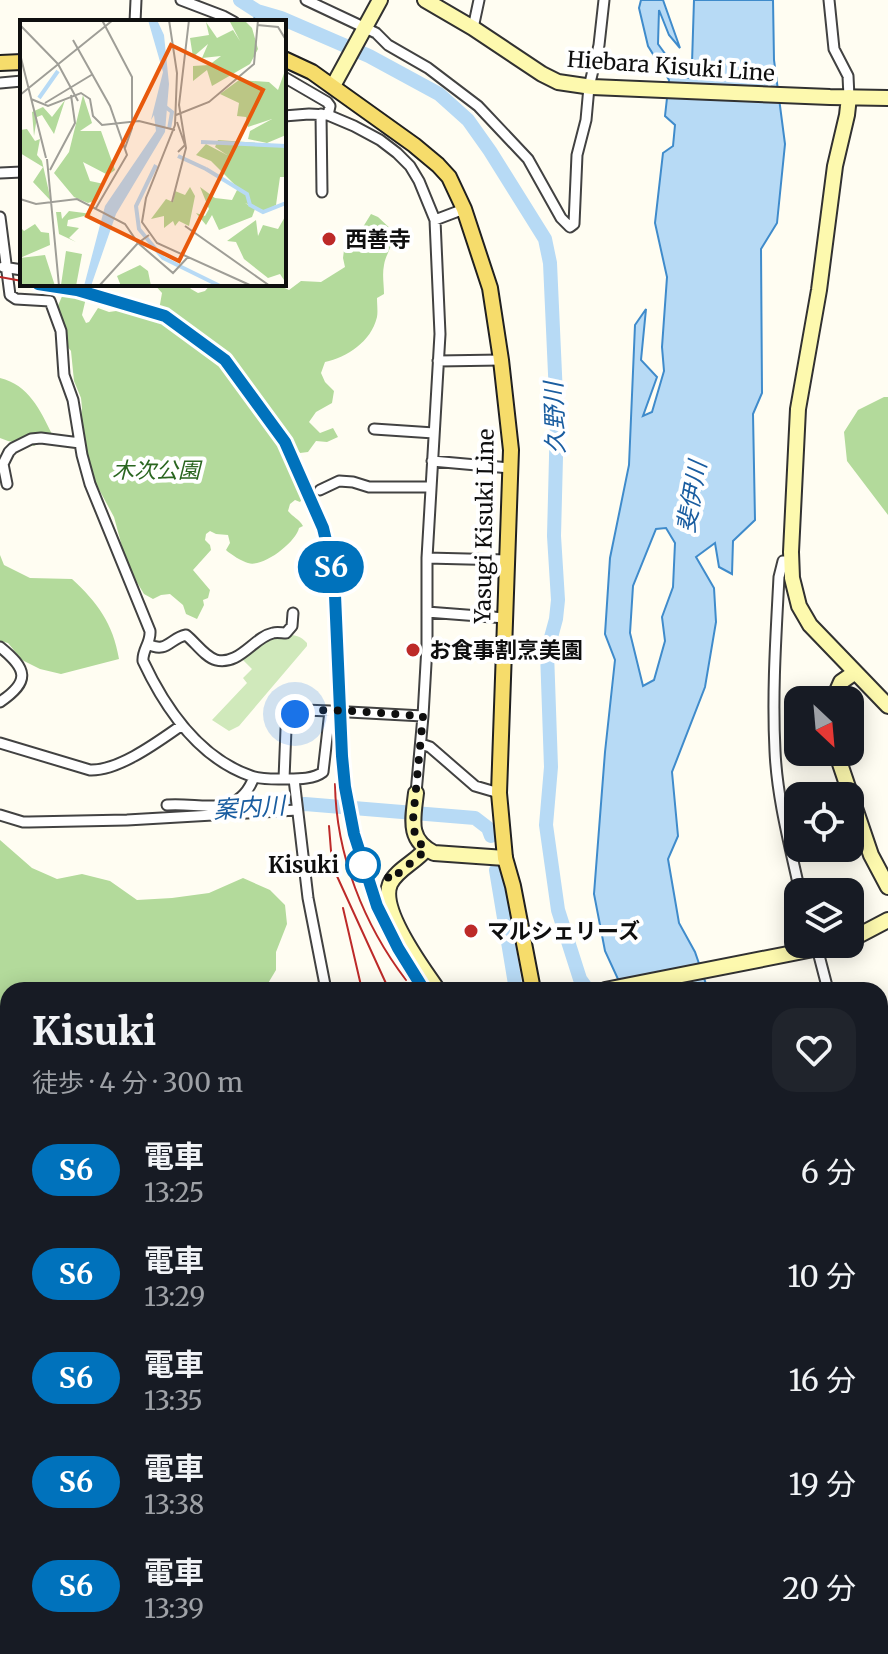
<!DOCTYPE html>
<html lang="ja">
<head>
<meta charset="utf-8">
<style>
  :root { --surface:#171b24; --page:#20242c; --text:#f1f3f6; --muted:#9ea1a6 }
  body { margin:0; font-family:Merriweather,"Noto Sans JP",serif; background:var(--page); color:var(--text); height:100vh; display:flex; flex-direction:column; font-size:30px; white-space:nowrap }
  * { box-sizing:border-box; margin:0 }
  p { font-size:26px; color:var(--muted) }
  .icon { flex:none; width:44px; height:44px; fill:none; stroke:currentColor; stroke-width:2; stroke-linecap:round; stroke-linejoin:round }
  .map { position:relative; flex:1; overflow:hidden }
  .side { position:absolute; left:0px; top:982px; width:888px; height:672px; display:flex; flex-direction:column; background:var(--surface); border-radius:24px 24px 0 0; box-shadow:0 4px 20px #0003 }
  .side>* { flex:none }
  .badge { padding:0 16px; border-radius:26px; font-size:28px; line-height:52px }
  .needle { width:52px; rotate:154deg }
  .buttons { position:absolute; left:784px; top:686px; display:grid; gap:16px }
  .buttons a { display:grid; place-items:center; width:80px; height:80px; border-radius:16px; background:var(--surface); box-shadow:0 4px 20px #0003; font-size:40px }
  .you { position:absolute; width:40px; height:40px; margin:-20px; border:6px solid #fff; border-radius:50%; background:#1a73e8; box-shadow:0 0 0 12px #1a73e833 }
  .map>.badge { position:absolute; translate:-50% -50%; box-shadow:0 0 0 4px #fff }
  .round { display:grid; place-items:center; flex:none; width:84px; height:84px; border-radius:24px; background:var(--page) }
  .overview { display:flex; align-items:center; justify-content:space-between; height:136px; padding:0 32px }
  h1 { font-size:38px; font-weight:800; line-height:60px }
  ul { padding:0; list-style:none }
  li { display:flex; align-items:center; gap:24px; height:104px; padding:0 32px }
  li div { flex:1 }
  li b { display:block; font-size:30px }
  li em { font-style:normal }
  li .badge { min-width:88px; font-weight:700; text-align:center }
  .map>svg:first-child { display:block }
  .green { fill:#d0e9bb }
  .forest { fill:#b3da9b }
  .water { fill:#b7daf5; stroke:#3f8bcb; stroke-width:2; fill-rule:evenodd }
  .lines { fill:none; stroke-linecap:round; stroke-linejoin:round }
  .stream { stroke:#3f8bcb; stroke-width:2 }
  .river { stroke:#b7daf5; stroke-width:14 }
  .street-casing { stroke:#424242; stroke-width:13 }
  .secondary-casing { stroke:#313131; stroke-width:18 }
  .primary-casing { stroke:#202020; stroke-width:18 }
  .street { stroke:#fff; stroke-width:9 }
  .secondary { stroke:#fdf9ae; stroke-width:14 }
  .primary { stroke:#f6dc6b; stroke-width:14 }
  .rail { stroke:#bd2a29; stroke-width:2 }
  .line-casing { stroke:#fff; stroke-width:18 }
  .line { stroke:#0072bc; stroke-width:12 }
  .walk { stroke:#0f0f0f; stroke-width:8; stroke-dasharray:0 14.4 }
  .poi-dot { fill:#bd2a29; stroke:#fff; stroke-width:3 }
  .stop-dot { fill:#fff; stroke:#0072bc; stroke-width:4 }
  .labels { text-anchor:middle; stroke-width:8; stroke-linejoin:round; paint-order:stroke }
  .street-label { font-size:22px; fill:#0f0f0f; stroke:#fff }
  .poi-label { font-size:22px; font-weight:bold; fill:#0f0f0f; stroke:#fff; text-anchor:start }
  .park-label { font-size:22px; font-style:italic; fill:#2a6620; stroke:#fff }
  .stop-label { font-size:22px; font-weight:bold; fill:#0f0f0f; stroke:#fff; text-anchor:end }
  .water-label { font-size:24px; font-style:italic; fill:#1a5da0; stroke:#fff }
  .inset-river { fill:none; stroke:#b7daf5; stroke-width:4 }
  .inset-road { fill:none; stroke:#9f9e97; stroke-width:2 }
  .view { fill:#e8590c; fill-opacity:0.15; stroke:#e8590c; stroke-width:4 }
  .inset-edge { fill:none; stroke:#0f0f0f; stroke-width:4 }
</style>
</head>
<body>
<div class="map">
<svg width="888" height="1654" viewBox="0 0 888 1654">
  <rect width="100%" height="100%" fill="#fffdf2"/>
  <path class="green" d="M273,635C286,635 298,632 307,643V646L239,726L229,731L212,720L247,683L243,678L252,669L241,658Z"/>
  <path class="forest" d="M371,214L378,217L394,232C394,245 386,253 384,265C382,275 384,284 384,294L377,298C377,304 378,312 377,317C371,342 347,357 325,362L321,373L325,382L334,391L332,403L316,412L309,422L320,433L333,428L338,437L327,442L316,441L308,452L300,453L286,435L280,431L275,435L277,444L302,490L303,498L300,502L295,500L290,504L288,511C293,517 299,519 303,526L299,528C296,542 263,568 248,563C243,562 230,554 226,550L230,543L228,535L216,534L210,531L206,534L205,540L210,545L211,550L193,570L210,590L208,598L203,600L204,605L197,619L186,614L183,605L170,594L161,595L153,599L144,594L135,579L124,554L114,517L89,471L80,422L82,408L81,398L74,381L71,351L67,346L60,312L57,308L63,294C72,291 80,290 86,298L82,315L86,323L89,322L98,308L109,312L116,311L130,299L137,300L147,314L152,315L159,310L162,293L154,284H187L191,289L198,293L205,291L211,284H276L289,290L301,281L321,282L345,267L343,258L344,250C354,246 355,242 355,232L363,227Z
    M0,378C29,385 40,410 52,434L34,446L8,441L0,438Z
    M884,397H888V515L847,461L844,432L858,410Z
    M0,555L4,565L30,578L72,579C97,602 113,623 119,659L61,674L40,669L22,660L8,643L0,641Z
    M0,840L32,868L57,879L82,874L110,881L137,900L172,898L209,893L243,878L270,890L285,905L287,924L276,952V970L264,990H146L140,989L8,990V1156L0,1158Z
    M0,1313L8,1323V1646H204L185,1654H0Z
    M296,1646H517L525,1654H291Z"/>
  <path class="water" d="M641,0H663L680,48L669,35L659,10L658,44L682,77L690,78L692,63L694,0H773L774,60L785,144L777,223L761,249L762,393L753,414L755,520L733,541L732,574L719,567L715,543L696,557L714,588L716,622L705,687L672,772L678,836L668,859L679,923L695,952L706,984V990H623L605,951L594,894L605,752L615,660L605,634L610,558L629,465L635,325L646,309L641,360L657,377L643,416L652,412L664,371L662,347L667,277L655,223L663,153L673,146L675,125L665,116L669,80L648,46L639,8ZM666,528L675,543L673,587L662,617L665,641L654,680L643,686L630,633L633,586L656,529Z
    M880,1447L888,1465V1568L880,1556Z"/>
  <g class="lines">
    <path class="stream" d="M253,22L257,11
      M0,1145L8,1142"/>
    <path class="river" d="M240,0L257,11L281,18L369,56L439,94L468,120L490,151L545,239L550,263L557,418L554,536L558,600L556,619L547,652L551,767L546,825L558,910L580,979L588,990
      M176,813L305,804L475,818L488,828L491,836
      M496,870L516,990
      M841,1646L847,1654"/>
    <g class="street-casing">
      <path id="street" d="M181,0L223,16L234,22
        M306,0L376,33L388,45L428,68L478,106L528,159L561,218L570,227L574,224L577,155L586,120L589,87L599,45L604,0
        M829,0L834,49L848,76L849,97
        M135,22L136,0
        M473,28L479,0
        M284,77L327,102L330,106L328,115
        M0,83L22,81
        M321,114L322,192
        M284,116L309,114L328,115L354,126L380,140L397,153L410,166L419,181L435,220L440,334L427,558V646L423,716L416,793
        M0,173L22,172
        M0,217L10,295L16,299L50,301L61,331L64,375L73,400L82,455L90,484L150,631C151,643 142,650 143,661C165,708 199,758 251,776C262,780 276,779 288,779C299,779 314,779 323,772L330,711
        M435,220L464,209
        M3,267L22,270
        M438,361L501,360
        M374,429L434,433
        M432,461L510,468
        M7,484L3,464L9,452L13,448L31,439L41,438L80,443
        M320,490L339,481L353,482L369,487H431
        M427,558L507,560
        M791,562L783,561L779,577C776,635 772,693 775,751C777,798 790,846 800,892
        M427,612L505,618
        M148,644C167,654 170,638 186,635C195,642 205,657 216,660C239,666 254,637 273,633C277,632 282,633 286,633L292,626L293,613
        M0,647C27,669 31,681 0,702
        M0,743L90,770C119,771 159,741 182,725
        M421,744L430,747L475,786L499,793
        M284,779L286,729L290,718L298,712L304,710L330,711L423,716
        M294,779L308,898L326,990
        M167,805C202,802 238,820 254,777
        M0,815L23,822H29L127,820L297,810
        M816,944L828,990
        M880,1096L888,1090
        M880,1100L881,1110L888,1127
        M880,1149L888,1167
        M0,1180L8,1182
        M753,1646L756,1654
        M774,1646L777,1654
        M642,1654L647,1646"/>
    </g>
    <g class="secondary-casing">
      <path id="secondary" d="M425,0L473,28L542,74L558,82L592,87L830,97L888,98
        M333,86L380,0
        M849,97L847,115L835,166L819,290L798,409L791,552L792,578L799,606L810,625L888,706
        M833,700L841,682L854,673
        M836,752L871,855L888,887
        M416,793C413,819 407,840 434,853L505,858
        M426,849C416,862 397,869 390,884C379,910 423,969 438,990
        M850,940L888,920
        M605,990L839,944
        M258,1654L264,1646"/>
    </g>
    <g class="primary-casing">
      <path id="primary" d="M284,59L312,72L414,145L438,165L449,177L464,209L490,288L501,360L511,450L499,793L505,858L513,886L533,990
        M0,63L22,62
        M862,1646L867,1654"/>
    </g>
    <use href="#street" class="street"/>
    <use href="#secondary" class="secondary"/>
    <use href="#primary" class="primary"/>
    <path class="rail" d="M0,277L22,281
      M38,284L87,293
      M279,435C289,448 295,464 302,478C309,494 318,511 323,528C334,563 335,601 337,637C339,685 340,734 345,782C353,855 381,931 425,990
      M335,784C336,855 364,925 406,980
      M329,826L331,851L336,874L389,990
      M343,908L362,990
      M762,1646L765,1654"/>
  </g>
  <g class="lines">
    <g class="line-casing">
      <path id="line" d="M38,284L77,290L165,316L225,360L285,442L323,528L329,553L335,595L342,756L345,787L354,834L377,906L398,948L424,990"/>
    </g>
    <use href="#line" class="line"/>
    <path class="walk" d="M295,714C314,705 397,715 423,716L413,820C414,834 416,841 426,849C416,861 401,868 393,880L363,865"/>
  </g>
  <g class="poi-dot">
    <circle cx="329" cy="239" r="8"/>
    <circle cx="413" cy="650" r="8"/>
    <circle cx="471" cy="931" r="8"/>
  </g>
  <circle class="stop-dot" cx="363" cy="865" r="16"/>
  <g class="labels">
    <g class="street-label">
      <text transform="translate(671 66) rotate(4)" y="8">Hiebara Kisuki Line</text>
      <text transform="translate(484 526) rotate(-89)" y="8">Yasugi Kisuki Line</text>
    </g>
    <g class="poi-label">
      <text x="345" y="247">西善寺</text>
      <text x="429" y="658">お食事割烹美園</text>
      <text x="487" y="939">マルシェリーズ</text>
    </g>
    <g class="park-label">
      <text x="156" y="478">木次公園</text>
    </g>
    <g class="stop-label">
      <text x="339" y="873">Kisuki</text>
    </g>
    <g class="water-label">
      <text transform="translate(555 418) rotate(-92)" y="8">久野川</text>
      <text transform="translate(692 497) rotate(-80)" y="8">斐伊川</text>
      <text transform="translate(249 808) rotate(-4)" y="8">案内川</text>
    </g>
  </g>
  <g transform="translate(20 20)">
    <rect width="266" height="266" fill="#fffdf2"/>
    <path d="M209,0H224L232,8L238,29L230,44L192,66L187,50L173,61V46L189,45L201,36L182,38L188,24L173,37L170,18L189,15L186,2L197,18L213,10L220,21ZM266,48V115L247,123L228,119L230,111L252,99L228,107L226,97L217,96L219,83L200,74L219,60L249,62L258,70ZM63,75L72,103L60,111H81L95,150L88,155L63,142L70,161L84,164L77,180L68,183L54,177L34,153L49,132ZM45,80L34,114L22,95L17,97L14,116L12,92L23,87L32,97ZM7,109L15,121L20,119L17,135L22,141L31,181L13,162L23,147L0,133V110ZM198,120L266,125V157H260L256,185L245,191L225,183L235,189L232,197L199,210L192,195L186,205L176,193L185,196L189,189L180,167L195,178L212,180L218,168L191,141L176,135L186,124L207,135L195,127ZM170,167L175,176L169,206L159,201L155,206L153,201L144,208V196L131,199L146,179L153,182L155,171L165,175ZM49,191L72,194L48,200L47,206L59,208L49,218L56,222L39,214L36,192H41L42,199ZM266,195V263L260,254L248,258L224,239L216,222L207,221L236,200L238,216L243,205L258,209ZM15,204L21,212L29,213L30,225L0,238L25,235L35,266H0V207L4,211ZM46,231L62,234L56,266L41,265ZM120,245L128,251L131,266H101L97,256Z" fill="#b3da9b"/>
    <path d="M128,0H137L144,15L149,64L145,112L96,194L71,266H64L85,186L136,111L134,95L131,100L143,52Z" fill="#b7daf5"/>
    <path class="inset-river" d="M19,78L38,51M143,85L152,92L149,109M181,122L266,126M158,136L186,149M136,145L116,186L119,209L143,238L200,266M186,149L227,174L230,185L243,192L266,183"/>
    <path class="inset-road" d="M82,0L112,57V108L105,128M149,0L157,53L155,105L126,178L122,202L137,223L232,266M0,5L38,44M237,5L258,7L266,20M53,20L90,86L107,135L76,188M0,34L26,138M38,44L58,81M0,75L93,0M11,79L28,86L61,73L70,79L73,96L82,105L119,101L155,110M25,83L73,54M156,95L189,82L234,44L238,0M157,102L165,125L158,132M27,139L39,266M30,150L55,103L51,75M0,179L16,184L57,179L105,204L118,223L129,215M152,182L166,128L159,85L169,0M165,206L250,266M79,266L118,223L153,253L168,237"/>
    <path class="view" d="M151,25L243,70L159,241L67,196Z"/>
    <rect width="266" height="266" class="inset-edge"/>
  </g>
</svg>
<div class="buttons">
<a><svg class="needle" viewBox="-14 -14 28 28"><path d="M0-13l5 13h-10z" fill="#e53935"/><path d="M0 13l5-13h-10z" fill="#9ea1a6"/></svg></a>
<a><svg class="icon" aria-label="locate" viewBox="0 0 24 24"><circle cx="12" cy="12" r="6"/><path d="M12 2v4M12 18v4M2 12h4M18 12h4"/></svg></a>
<a><svg class="icon" aria-label="layers" viewBox="0 0 24 24"><path d="M12 4l9 5-9 5-9-5zM3 14l9 5 9-5"/></svg></a>
</div>
<div class="you" style="left:295px;top:714px"></div>
<b class="badge" style="left:331px;top:567px;background:#0072bc;color:#fff">S6</b>
<section class="side">
<div class="overview"><div><h1>Kisuki</h1><p>徒歩 · 4 分 · 300 m</p></div><a class="round"><svg class="icon" aria-label="heart" viewBox="0 0 24 24"><path d="M12 20l-8-8c-3-5 5-10 8-4 3-6 11-1 8 4z"/></svg></a></div>
<ul>
<li><span class="badge" style="background:#0072bc;color:#fff">S6</span><div><b>電車</b><p>13:25</p></div><em>6 分</em></li>
<li><span class="badge" style="background:#0072bc;color:#fff">S6</span><div><b>電車</b><p>13:29</p></div><em>10 分</em></li>
<li><span class="badge" style="background:#0072bc;color:#fff">S6</span><div><b>電車</b><p>13:35</p></div><em>16 分</em></li>
<li><span class="badge" style="background:#0072bc;color:#fff">S6</span><div><b>電車</b><p>13:38</p></div><em>19 分</em></li>
<li><span class="badge" style="background:#0072bc;color:#fff">S6</span><div><b>電車</b><p>13:39</p></div><em>20 分</em></li>
</ul>
</section>
</div>
</body>
</html>
